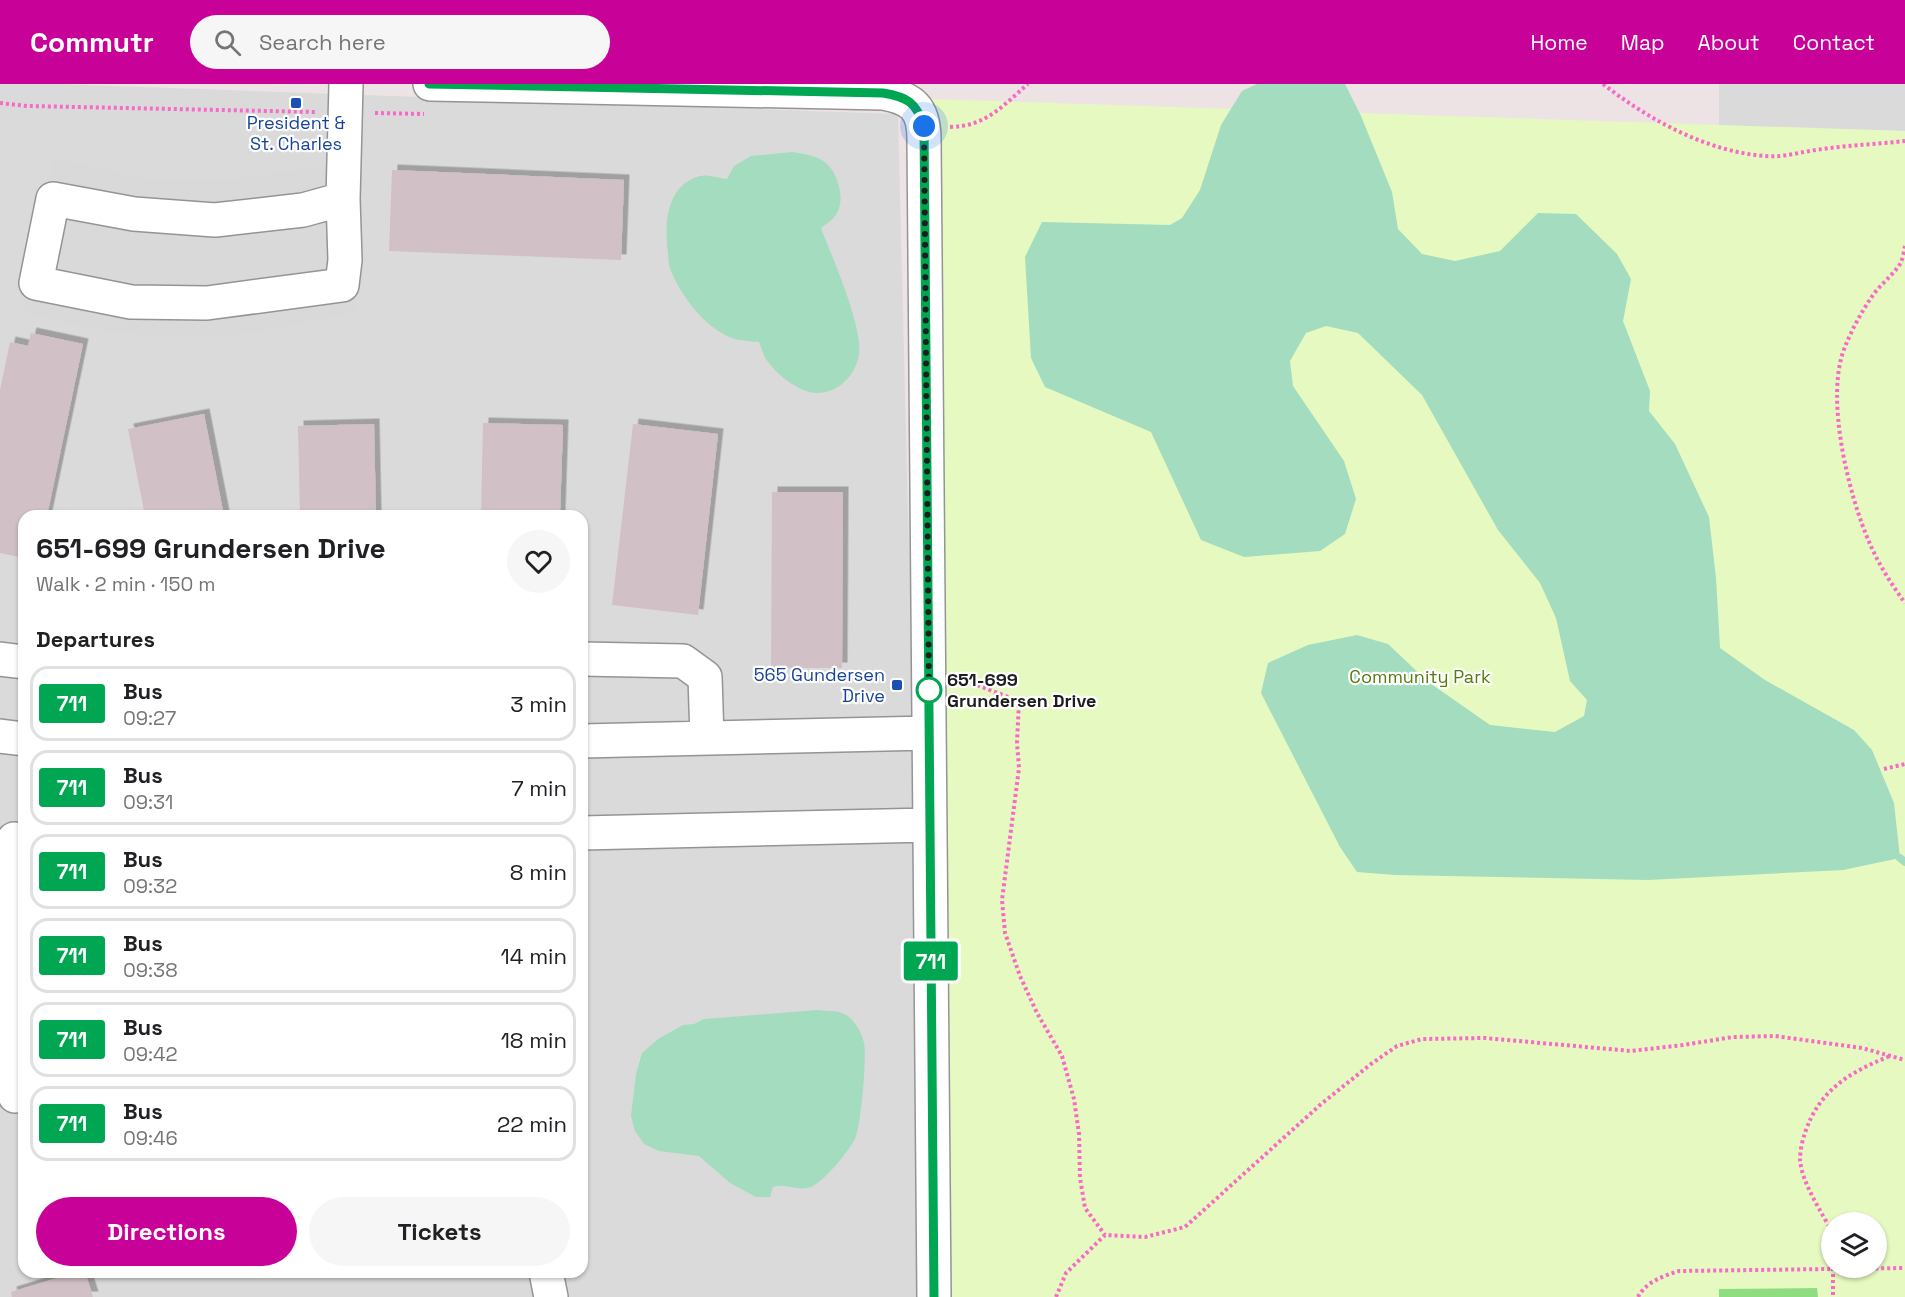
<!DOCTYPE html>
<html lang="en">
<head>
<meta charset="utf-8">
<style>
  :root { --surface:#fff; --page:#f6f6f6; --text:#202124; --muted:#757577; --line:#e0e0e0; --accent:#c80298 }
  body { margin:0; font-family:"Space Grotesk",sans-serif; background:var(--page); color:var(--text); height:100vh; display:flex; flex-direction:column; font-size:22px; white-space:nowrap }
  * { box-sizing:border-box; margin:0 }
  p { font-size:20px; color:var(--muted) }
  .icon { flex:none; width:33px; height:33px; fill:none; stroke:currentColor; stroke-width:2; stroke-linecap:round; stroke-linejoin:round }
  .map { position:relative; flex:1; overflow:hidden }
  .side { position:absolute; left:18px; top:426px; width:570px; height:768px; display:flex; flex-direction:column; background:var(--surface); border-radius:18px; box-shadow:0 2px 4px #0004 }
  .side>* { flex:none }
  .badge { padding:0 12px; border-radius:4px; font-size:21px; line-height:39px }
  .buttons { position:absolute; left:1821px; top:1128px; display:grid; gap:12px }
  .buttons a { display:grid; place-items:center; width:66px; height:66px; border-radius:50%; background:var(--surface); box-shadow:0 2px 4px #0004; font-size:30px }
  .you { position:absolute; width:30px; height:30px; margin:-15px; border:4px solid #fff; border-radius:50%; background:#1a73e8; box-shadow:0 0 0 9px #1a73e833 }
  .map>.badge { position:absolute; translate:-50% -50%; box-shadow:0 0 0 3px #fff }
  h2 { padding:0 18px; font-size:22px; line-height:54px }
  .round { display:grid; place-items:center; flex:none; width:63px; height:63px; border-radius:32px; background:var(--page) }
  .summary { display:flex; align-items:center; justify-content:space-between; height:102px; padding:0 18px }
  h1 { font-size:28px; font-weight:600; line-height:45px }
  .cta { display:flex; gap:12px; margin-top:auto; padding:12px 18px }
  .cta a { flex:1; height:69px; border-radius:36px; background:var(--accent); color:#fff; font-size:24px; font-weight:600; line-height:69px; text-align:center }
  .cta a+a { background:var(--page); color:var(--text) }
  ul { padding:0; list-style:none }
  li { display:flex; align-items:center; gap:18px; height:75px; margin:0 12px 9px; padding:0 6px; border:3px solid var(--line); border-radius:18px }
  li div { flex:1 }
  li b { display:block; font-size:22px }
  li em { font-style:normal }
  li .badge { min-width:66px; font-weight:700; text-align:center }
  header { display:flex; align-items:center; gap:36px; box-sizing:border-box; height:84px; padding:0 30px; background:var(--accent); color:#fff }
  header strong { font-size:28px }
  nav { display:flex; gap:33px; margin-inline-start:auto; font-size:21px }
  .search { width:420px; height:54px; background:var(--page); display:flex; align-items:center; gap:15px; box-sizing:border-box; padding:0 21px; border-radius:33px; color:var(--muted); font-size:22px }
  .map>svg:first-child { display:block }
  .residential { fill:#dbdadb; fill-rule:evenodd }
  .park { fill:#e6f9c0; fill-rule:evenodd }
  .pitch { fill:#8edd81 }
  .parking { fill:#d9d9d9 }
  .water { fill:#a3dcbe }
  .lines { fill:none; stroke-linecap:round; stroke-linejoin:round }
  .stream { stroke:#a3dcbe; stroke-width:8 }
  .building { fill:#d1c0c6; filter:url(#shadow) }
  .minor-casing { stroke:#949494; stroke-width:36 }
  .path { stroke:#f86ac7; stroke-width:4; stroke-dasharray:3 3; stroke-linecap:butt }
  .minor { stroke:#fff; stroke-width:33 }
  .line-casing { stroke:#fff; stroke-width:14 }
  .line { stroke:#00a651; stroke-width:9 }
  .walk { stroke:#1d1d1d; stroke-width:6; stroke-dasharray:0 10.8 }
  .transit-dot { fill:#1a4fb4; stroke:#fff; stroke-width:2 }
  .stop-dot { fill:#fff; stroke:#00a651; stroke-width:3 }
  .labels { text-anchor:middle; stroke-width:4.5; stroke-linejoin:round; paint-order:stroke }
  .transit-label { font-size:18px; fill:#164399; stroke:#fff }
  .park-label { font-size:18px; fill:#567a0c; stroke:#fff }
  .stop-label { font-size:18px; font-weight:bold; fill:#1d1d1d; stroke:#fff; text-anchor:start }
</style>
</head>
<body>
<header>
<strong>Commutr</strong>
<div class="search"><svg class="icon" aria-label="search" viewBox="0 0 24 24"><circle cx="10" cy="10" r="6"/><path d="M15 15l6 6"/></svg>Search here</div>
<nav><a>Home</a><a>Map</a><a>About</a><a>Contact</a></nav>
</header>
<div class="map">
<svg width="1905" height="1213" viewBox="0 0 1905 1213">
  <defs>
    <filter id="shadow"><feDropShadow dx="5.5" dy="-5.5" stdDeviation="0" flood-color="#0004"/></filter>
  </defs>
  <rect width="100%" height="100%" fill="#eee3e4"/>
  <path class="residential" d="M0,0H58L898,30L915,703L923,1213H0ZM24,432H582V1188H24Z
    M1719,0H1905V47L1719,42Z"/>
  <path class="park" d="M932,15L1905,47V1213H937ZM1832,1138H1876V1184H1832Z"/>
  <path class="pitch" d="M1817,1204L1818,1213H1719V1205Z"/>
  <path class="parking" d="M53,74L150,96L236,95L349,78L356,226L347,230L237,250L164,253L90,244L23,228Z"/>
  <path class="water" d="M1257,0H1345L1361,32L1392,108L1398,145L1422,170L1455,177L1500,167L1538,129L1576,130L1617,170L1631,195L1623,237L1650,307L1649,327L1675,360L1709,433L1716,494L1720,564L1765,596L1854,646L1872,666L1894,719L1900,774L1843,786L1648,796L1395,791L1357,788L1340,763L1261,609L1268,579L1308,561L1357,551L1388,560L1427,597L1490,641L1555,648L1584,632L1587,616L1570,597L1556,534L1540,499L1498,446L1422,311L1358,249L1326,242L1306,249L1290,277L1293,302L1344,377L1356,415L1345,450L1320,467L1244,473L1201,456L1151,348L1045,303L1031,274L1025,173L1042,138L1170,141L1182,134L1200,106L1221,41L1242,7Z
    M792,68C804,70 817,71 827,80C839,91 846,119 835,132C832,137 825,140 821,144C832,173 863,242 859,271C854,298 827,318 801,305C789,299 777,290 769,279C764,274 762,265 759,258C750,257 740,257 732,254C705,244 682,213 671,187C669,182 668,175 668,169C664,140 666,101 700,92C707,90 719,94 727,95L734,82L751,72Z
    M817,926C824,927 837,926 844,930C854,934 862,949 864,959C867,973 861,1042 855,1055C847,1069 829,1091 816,1100C801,1111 789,1098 773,1103L770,1113H756L730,1099L699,1072L659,1067L644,1060L635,1047L631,1032L636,990L642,969L658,955L683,941L694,940L704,935Z"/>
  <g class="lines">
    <path class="stream" d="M1900,774L1905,778"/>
  </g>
  <path class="building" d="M392,86L624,96L621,176L389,167Z
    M31,249L83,260L47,432H24V474L0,469V306L10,258L28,262Z
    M204,330L224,432H145L128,345Z
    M483,339L563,341L560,432H481Z
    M374,340L376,432H300L298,342Z
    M633,340L718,350L698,531L612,521Z
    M772,408H843L842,584H771Z
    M77,1188H85L93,1213H12L11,1208Z"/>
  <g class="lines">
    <g class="minor-casing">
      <path id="minor" d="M430,0L883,9C912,14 924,24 924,55L934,1213
        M343,115L303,126L215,136L134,130L53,115L36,199L131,218L207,219L342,201L345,176L343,115L346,0
        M0,575L24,578
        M582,575L683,577L705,593L707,654
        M0,652L24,655
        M582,657L929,649
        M582,749L929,741
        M14,755L15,1012
        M546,1188L551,1213"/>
    </g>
    <path class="path" d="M1603,0C1648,35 1705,67 1764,72C1784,74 1803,67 1823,65C1850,61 1878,60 1905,57
      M0,19L27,22L316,28
      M375,29L424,30
      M950,43C987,42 1002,22 1028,0
      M1905,162C1904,167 1903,175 1900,180C1893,191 1881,200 1873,211C1862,227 1852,245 1845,263C1824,312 1849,413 1870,460C1879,481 1892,501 1905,519
      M966,597L1019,617L1017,659L1019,684L1002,816L1005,849L1020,892L1037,929L1062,972L1074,1015L1079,1050L1080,1094L1085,1124L1105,1151
      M1884,685L1905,680
      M1832,1148C1821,1127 1802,1099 1800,1076C1800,1068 1802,1057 1805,1049C1819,1006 1850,988 1890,972
      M1833,1184V1213
      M1056,1213L1066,1189L1105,1151L1145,1153L1185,1143L1320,1021L1371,980L1397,962L1422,955L1485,954L1631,967L1683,961L1733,953L1775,952L1862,964L1905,976
      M1638,1213C1646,1198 1663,1192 1679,1187L1905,1184"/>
    <use href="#minor" class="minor"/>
  </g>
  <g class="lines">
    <g class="line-casing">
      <path id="line" d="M429,0L883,9C907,13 916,18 924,42L934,1213"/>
    </g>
    <use href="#line" class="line"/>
    <path class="walk" d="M924,42L929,606"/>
  </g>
  <g class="transit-dot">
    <rect x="290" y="13" width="12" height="12" rx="3"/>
    <rect x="891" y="595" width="12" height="12" rx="3"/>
  </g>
  <circle class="stop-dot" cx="929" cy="606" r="12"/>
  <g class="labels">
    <g class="transit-label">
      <text x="296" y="45">President &amp;<tspan x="296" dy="21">St. Charles</tspan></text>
      <text x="885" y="597" text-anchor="end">565 Gundersen<tspan x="885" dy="21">Drive</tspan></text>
    </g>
    <g class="park-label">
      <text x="1420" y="599">Community Park</text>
    </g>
    <g class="stop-label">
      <text x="947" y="602">651-699<tspan x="947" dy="21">Grundersen Drive</tspan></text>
    </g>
  </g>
</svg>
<div class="buttons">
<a><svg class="icon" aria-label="layers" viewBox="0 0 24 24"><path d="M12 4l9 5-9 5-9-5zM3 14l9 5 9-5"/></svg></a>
</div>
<div class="you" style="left:924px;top:42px"></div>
<b class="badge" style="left:931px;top:877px;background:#00a651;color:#fff">711</b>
<section class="side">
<div class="summary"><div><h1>651-699 Grundersen Drive</h1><p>Walk · 2 min · 150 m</p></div><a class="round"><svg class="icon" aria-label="heart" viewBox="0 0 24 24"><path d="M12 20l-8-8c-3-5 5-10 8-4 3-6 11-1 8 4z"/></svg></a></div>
<h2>Departures</h2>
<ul>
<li><span class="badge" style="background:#00a651;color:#fff">711</span><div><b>Bus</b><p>09:27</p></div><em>3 min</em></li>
<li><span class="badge" style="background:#00a651;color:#fff">711</span><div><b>Bus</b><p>09:31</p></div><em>7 min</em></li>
<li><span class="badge" style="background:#00a651;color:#fff">711</span><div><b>Bus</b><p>09:32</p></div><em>8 min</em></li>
<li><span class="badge" style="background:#00a651;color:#fff">711</span><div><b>Bus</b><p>09:38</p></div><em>14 min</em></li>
<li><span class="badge" style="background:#00a651;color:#fff">711</span><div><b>Bus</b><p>09:42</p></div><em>18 min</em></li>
<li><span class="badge" style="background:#00a651;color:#fff">711</span><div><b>Bus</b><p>09:46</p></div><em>22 min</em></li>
</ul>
<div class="cta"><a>Directions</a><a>Tickets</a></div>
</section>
</div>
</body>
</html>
